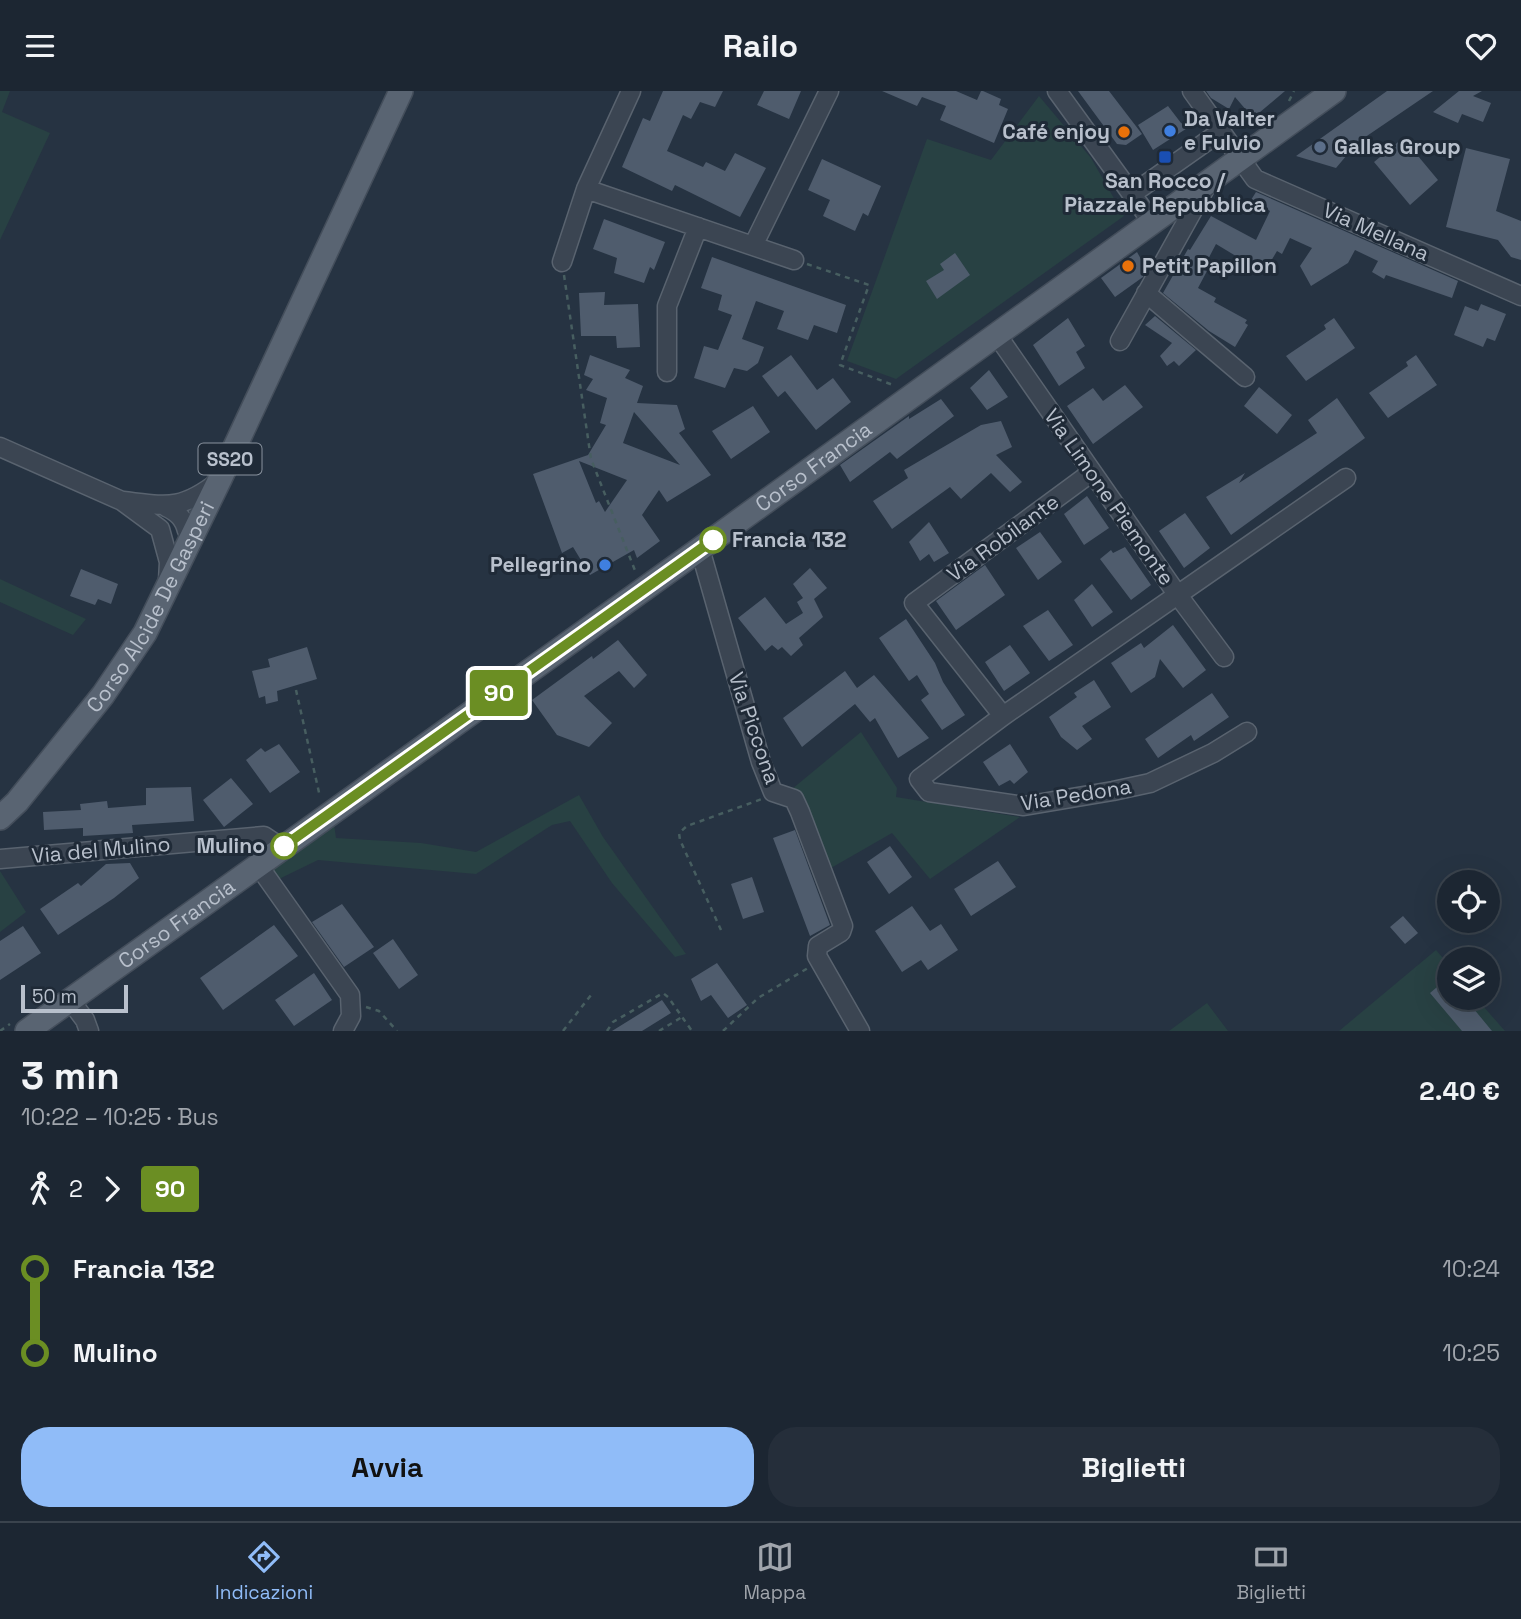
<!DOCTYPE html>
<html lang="it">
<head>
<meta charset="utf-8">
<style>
  :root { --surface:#1c2632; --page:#252e3a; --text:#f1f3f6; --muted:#a0a5ac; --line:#3a434d; --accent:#90bcf8 }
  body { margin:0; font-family:"Space Grotesk",sans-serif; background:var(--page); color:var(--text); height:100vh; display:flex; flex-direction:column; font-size:26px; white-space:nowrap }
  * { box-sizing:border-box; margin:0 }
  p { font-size:23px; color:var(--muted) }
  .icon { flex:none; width:38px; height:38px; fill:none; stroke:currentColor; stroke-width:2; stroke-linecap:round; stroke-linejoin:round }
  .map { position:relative; height:940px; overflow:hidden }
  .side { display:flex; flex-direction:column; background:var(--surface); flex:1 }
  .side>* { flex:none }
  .badge { padding:0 14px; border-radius:5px; font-size:24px; line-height:46px }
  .controls { position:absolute; left:1437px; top:779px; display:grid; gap:14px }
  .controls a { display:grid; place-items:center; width:63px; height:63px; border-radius:50%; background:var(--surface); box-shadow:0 7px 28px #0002,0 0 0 2px var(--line); font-size:35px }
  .scale { position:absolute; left:21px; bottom:18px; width:107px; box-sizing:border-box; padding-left:7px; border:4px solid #b8c0cc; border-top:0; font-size:19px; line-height:24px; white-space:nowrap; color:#b8c0cc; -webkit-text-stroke:5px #1f2a37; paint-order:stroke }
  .map>.badge { position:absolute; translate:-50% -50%; box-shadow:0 0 0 4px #fff }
  .legs { display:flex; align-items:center; gap:10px; height:77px; padding:0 21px; font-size:23px }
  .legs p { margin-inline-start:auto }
  .overview { display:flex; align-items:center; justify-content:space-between; height:119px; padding:0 21px }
  h1 { font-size:38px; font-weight:600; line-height:52px }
  .primary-button { display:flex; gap:14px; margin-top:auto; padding:14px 21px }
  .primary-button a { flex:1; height:80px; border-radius:28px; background:var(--accent); color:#111; font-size:28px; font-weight:600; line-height:80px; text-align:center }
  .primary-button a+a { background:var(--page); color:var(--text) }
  ul { padding:0 21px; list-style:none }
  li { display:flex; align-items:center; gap:24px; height:84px; font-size:26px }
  li i { display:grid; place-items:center; width:10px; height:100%; margin:0 9px; background:currentColor }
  li i::after { content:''; width:18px; height:18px; margin:-9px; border:5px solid; border-radius:50%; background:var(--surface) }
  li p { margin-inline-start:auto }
  li:first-child i { background:linear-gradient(#0000 50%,currentColor 0) }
  li:last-child i { background:linear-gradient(currentColor 50%,#0000 0) }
  header { display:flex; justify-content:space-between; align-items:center; height:91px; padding:0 21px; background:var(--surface); font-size:32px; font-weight:600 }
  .menu { display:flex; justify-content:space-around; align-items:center; height:98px; border-top:2px solid var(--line); background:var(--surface); font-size:19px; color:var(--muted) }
  .menu a { display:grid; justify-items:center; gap:4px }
  .menu .current { color:var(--accent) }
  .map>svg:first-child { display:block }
  .green { fill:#284143 }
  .building { fill:#4f5c6d; fill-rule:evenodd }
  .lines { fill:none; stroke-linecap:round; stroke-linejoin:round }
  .minor-casing { stroke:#59636f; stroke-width:21 }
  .major-casing { stroke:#444e5b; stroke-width:26 }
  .path { stroke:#475e60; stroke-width:2.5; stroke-dasharray:5 5; stroke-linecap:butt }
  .minor { stroke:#3b4552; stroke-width:18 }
  .major { stroke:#596472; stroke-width:23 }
  .line-1-casing { stroke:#fff; stroke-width:16 }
  .line-1 { stroke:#6b8e23; stroke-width:10 }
  .shop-dot { fill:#3f7fe0; stroke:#1f2a37; stroke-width:2.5 }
  .food-dot { fill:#e8710a; stroke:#1f2a37; stroke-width:2.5 }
  .service-dot { fill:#5c6f8a; stroke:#1f2a37; stroke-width:2.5 }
  .transit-dot { fill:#1a4fb4; stroke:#1f2a37; stroke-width:2.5 }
  .stop-1-dot { fill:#fff; stroke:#6b8e23; stroke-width:3.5 }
  .labels { text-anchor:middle; stroke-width:6; stroke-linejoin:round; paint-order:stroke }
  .shield { fill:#1f2a37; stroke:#8a939f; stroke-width:2 }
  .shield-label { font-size:19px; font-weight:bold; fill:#b8c0cc }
  .poi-label { font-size:21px; font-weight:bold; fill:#b8c0cc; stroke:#1f2a37; text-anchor:start }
  .street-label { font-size:21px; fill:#b8c0cc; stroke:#1f2a37 }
  .stop-label { font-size:21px; font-weight:bold; fill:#b8c0cc; stroke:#1f2a37; text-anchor:start }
</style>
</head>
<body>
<header><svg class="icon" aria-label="menu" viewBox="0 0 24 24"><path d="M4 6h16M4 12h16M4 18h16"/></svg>Railo<svg class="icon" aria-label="heart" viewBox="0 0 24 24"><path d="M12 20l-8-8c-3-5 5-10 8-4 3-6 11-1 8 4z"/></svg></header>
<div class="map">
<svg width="1521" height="940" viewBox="0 0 1521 940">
  <rect width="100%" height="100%" fill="#263342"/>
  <path class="green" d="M0,0H10L2,21L50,42L0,149Z
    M1039,5L1091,67L1124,125L896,288L847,270L927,48L991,69Z
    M0,488L86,528L73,544L0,511Z
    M861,641L897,697L896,706L1020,726L930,788L892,742L831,777L792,698Z
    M579,704L603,746L686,863L675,866L612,792L570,730L552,734L476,783L318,769L279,788L271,780L334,733L336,747L421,752L476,761Z
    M0,780L26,821L0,841Z
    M1436,859L1449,874V906L1476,907L1505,940H1339Z
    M1207,912L1228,940H1169Z"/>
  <path class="building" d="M663,0H723L715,16L700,11L691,28L683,24L667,60L703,76L706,71L725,80L735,62L766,77L740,126L675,94L672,100L622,76L643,27L650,30Z
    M764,0H801L789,28L757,14Z
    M882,0H956L977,9L981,0H983L1001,8L999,14L1008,18L994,52L940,29L946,15L922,6L917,15Z
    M1078,0H1109L1142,43L1126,54L1117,53Z
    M1206,0H1285L1253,27L1235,6L1229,18L1211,7Z
    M1387,0H1433L1358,51L1336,77L1296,65Z
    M1459,0H1482L1473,5L1491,12L1483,31L1462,23L1458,32L1433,21Z
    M1168,15L1181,32L1189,36L1153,59L1138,34Z
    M1403,47L1438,89L1410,114L1374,71Z
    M1466,57L1510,68L1496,120L1521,130V169L1511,166L1498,149L1446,136Z
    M822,68L881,95L868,125L863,122L855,140L823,125L830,109L808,99Z
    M1256,101L1458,190L1452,207L1386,184L1384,188L1372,181L1378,170L1355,159L1348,172L1311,195L1300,175L1312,157L1290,147L1282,163L1277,160L1264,182L1216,153L1203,178L1207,180L1198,197L1216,207L1214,211L1247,229L1245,232L1248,234L1235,256L1209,240L1163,202L1188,158L1190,159L1211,125L1256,149L1270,120L1251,109Z
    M604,128L665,151L654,179L650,176L644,192L614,182L617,167L593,158Z
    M1137,161L1147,179L1143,186L1115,206L1101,187Z
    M955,162L970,184L937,208L926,190L944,179L940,173Z
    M712,166L846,214L837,242L814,234L808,249L777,238L784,220L756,210L742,248L764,256L758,272L747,280L734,277L725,297L694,287L704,255L718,259L732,224L718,219L722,204L701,197Z
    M605,201L604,214L638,213L640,256L617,257L616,245H581L579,202Z
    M1481,213L1506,223L1495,250L1487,247L1483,256L1454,244L1465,215L1478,220Z
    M1155,225L1196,259L1179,275L1174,270L1167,275L1160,265L1172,252L1145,234Z
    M1068,227L1085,255L1076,261L1085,277L1059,295L1033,254Z
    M1334,227L1355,257L1306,290L1286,265L1326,238L1324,234Z
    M590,264L630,279L625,287L643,295L637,312L677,314L685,338L679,342L711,384L667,411L659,399L642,424L660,450L637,467L634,459L590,484L573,456L562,462L533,383L588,364L606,334L600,332L607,307L586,299L593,288L584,284ZM634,321L680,374L623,352ZM579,370L627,389L605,421L599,410L596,412Z
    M791,264L817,299L833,287L851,311L816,339L785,300L778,306L762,285Z
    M1416,264L1437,294L1388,327L1369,302L1408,275L1406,271Z
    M989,279L1008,306L987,319L970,297Z
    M1125,294L1143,316L1093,353L1067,315L1093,297L1103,310Z
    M1259,296L1292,324L1277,343L1244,315Z
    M1337,307L1365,347L1231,444L1206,406L1245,382L1239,392L1317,342L1308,329Z
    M941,308L954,325L897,368L890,361L850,391L840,374L909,325V328Z
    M753,315L770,341L731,368L712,340Z
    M1001,330L1012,356L996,364L1022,391L1010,401L991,382L961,408L950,396L892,438L873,410L908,387L904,379L981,334Z
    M1087,405L1109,437L1084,454L1064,423Z
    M1185,422L1210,457L1184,477L1159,440Z
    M929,431L949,462L934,471L929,463L920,470L909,451Z
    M1040,441L1062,471L1038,489L1016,457Z
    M1125,456L1151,494L1131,509L1100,468L1111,459L1113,462Z
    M985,474L1005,504L956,539L936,510Z
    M810,477L827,497L814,508L823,526L799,547L803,554L791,565L782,556L778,559L772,554L765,560L738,527L765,506L786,533L803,522L797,511L803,507L793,493Z
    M81,478L118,493L111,513L98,508L95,514L70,505Z
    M1092,493L1113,521L1092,536L1074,509Z
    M1048,519L1073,554L1049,570L1023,535Z
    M906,528L935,572L943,591L965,624L942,639L921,609L929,603L917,584L909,590L879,547Z
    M1173,534L1206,579L1183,597L1160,568L1155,586L1131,602L1111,572L1141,552L1144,557Z
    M618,549L647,584L634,597L619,580L584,605L612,632L589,656L557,644L532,609L592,565L593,568Z
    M1010,554L1030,582L1004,600L985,571Z
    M307,556L317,588L277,600L278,610L266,613L265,605L259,607L252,580L270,576L268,568Z
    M845,580L857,597L874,584L929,647L898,667L875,627L870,631L855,613L802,656L783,627Z
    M1094,589L1111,616L1082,635L1092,648L1077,659L1061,646L1049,626L1077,606L1074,602Z
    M1212,602L1229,626L1194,650L1191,644L1158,667L1145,648Z
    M279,653L300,681L270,702L246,669L261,657L265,661Z
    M1010,653L1028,681L1014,693L1010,689L999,695L983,671Z
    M231,687L253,713L224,736L203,709Z
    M191,696L194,730L132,734L133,742L83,745V737L44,739L43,721L81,719L80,713L107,710L108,717L146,714V697Z
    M795,739L830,834L810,845L773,747Z
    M890,755L912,786L889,803L867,771Z
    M998,770L1016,796L971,825L954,798Z
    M130,772L139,787L114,807L58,844L40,818L78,792L81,795L106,773Z
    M752,786L764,821L743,828L731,793Z
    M342,813L374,856L344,876L312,831Z
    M912,815L930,840L941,833L958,859L928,879L921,869L902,881L875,840Z
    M1403,825L1418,842L1405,853L1390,836Z
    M274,834L298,865L223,919L200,887Z
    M23,835L41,862L0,889V850Z
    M393,848L418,884L399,898L373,862Z
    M717,872L747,914L728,927L711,904L701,910L691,888Z
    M314,882L332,909L294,935L275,909Z
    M1449,886V906H1464L1492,940H1462L1430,902Z
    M662,909L671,922L642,940H612Z"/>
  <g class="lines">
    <g class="minor-casing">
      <path id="minor" d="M1057,0L1152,131
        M1192,0L1255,88L1521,205
        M586,98L794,169
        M1132,103L1220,41
        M753,155L829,0
        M562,171L586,98L631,0
        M1146,202L1245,286
        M997,244L1177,503L1224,566
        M1120,250L1207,94
        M667,281V215L698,136
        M0,356L122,410L160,438L169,471L168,490
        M123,410C167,415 180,420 218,391
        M166,416C177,421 184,427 187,440
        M700,458L761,671L773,701L794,708L800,721L843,835L841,841L818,855L817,865L860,940
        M1003,625L914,512L1092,381
        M1247,641L1213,662L1150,692L1113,700L1024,715L929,701L919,688L1003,625L1346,387
        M0,768L264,745L282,757
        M258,774L350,904L351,925L343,940
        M70,909L85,929L89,940"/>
    </g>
    <g class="major-casing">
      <g id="major">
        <path id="s1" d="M0,727L17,711L103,604L145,542L220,388L401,0"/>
        <path id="s2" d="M27,940L700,458L1334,0"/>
      </g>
    </g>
    <path class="path" d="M1289,10L1294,0
      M807,173L869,194L840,274L893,294
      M564,184L591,368L636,482
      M296,599L320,706
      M721,839L680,749L679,742L687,735L762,708
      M366,916L379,920L397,940
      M0,940L10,933
      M563,940L591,904
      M607,940L613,931L663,902L668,906L692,940
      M659,940L682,926
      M723,940L758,907L808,877"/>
    <use href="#minor" class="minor"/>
    <use href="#major" class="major"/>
  </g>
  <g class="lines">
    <g class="line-1-casing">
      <path id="line-1" d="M284,755L713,449"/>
    </g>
    <use href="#line-1" class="line-1"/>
  </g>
  <g class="shop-dot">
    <circle cx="1170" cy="40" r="7"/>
    <circle cx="605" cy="474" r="7"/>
  </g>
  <g class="food-dot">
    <circle cx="1124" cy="41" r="7"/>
    <circle cx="1128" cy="175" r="7"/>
  </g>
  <circle class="service-dot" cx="1320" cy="56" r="7"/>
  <rect class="transit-dot" x="1158" y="59" width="14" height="14" rx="3.5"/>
  <g class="stop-1-dot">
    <circle cx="713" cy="449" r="12"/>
    <circle cx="284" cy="755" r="12"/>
  </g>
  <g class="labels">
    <rect class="shield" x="198.5" y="352.5" width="63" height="31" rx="5"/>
    <g class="shield-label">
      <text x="230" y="375">SS20</text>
    </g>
    <g class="poi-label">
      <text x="1184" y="35">Da Valter<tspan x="1184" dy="24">e Fulvio</tspan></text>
      <text x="1110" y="48" text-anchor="end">Café enjoy</text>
      <text x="1334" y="63">Gallas Group</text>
      <text x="1165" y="97" text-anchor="middle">San Rocco /<tspan x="1165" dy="24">Piazzale Repubblica</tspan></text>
      <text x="1142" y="182">Petit Papillon</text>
      <text x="591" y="481" text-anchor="end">Pellegrino</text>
    </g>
    <g class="street-label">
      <text transform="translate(1376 141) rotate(24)" y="7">Via Mellana</text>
      <text dy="7" stroke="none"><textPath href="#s2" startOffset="968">Corso Francia</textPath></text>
      <text transform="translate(1109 406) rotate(55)" y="7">Via Limone Piemonte</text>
      <text transform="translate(1003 447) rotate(-36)" y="7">Via Robilante</text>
      <text dy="7" stroke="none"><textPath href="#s1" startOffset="261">Corso Alcide De Gasperi</textPath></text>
      <text transform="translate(754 637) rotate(71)" y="7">Via Piccona</text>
      <text transform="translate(1076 704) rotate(-9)" y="7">Via Pedona</text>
      <text transform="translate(101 759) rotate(-5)" y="7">Via del Mulino</text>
      <text dy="7" stroke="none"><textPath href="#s2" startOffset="184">Corso Francia</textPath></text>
    </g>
    <g class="stop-label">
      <text x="732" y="456">Francia 132</text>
      <text x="265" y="762" text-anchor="end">Mulino</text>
    </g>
  </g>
</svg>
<div class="controls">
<a><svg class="icon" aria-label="locate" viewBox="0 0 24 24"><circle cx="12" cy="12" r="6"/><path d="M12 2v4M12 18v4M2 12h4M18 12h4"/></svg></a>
<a><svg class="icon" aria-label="layers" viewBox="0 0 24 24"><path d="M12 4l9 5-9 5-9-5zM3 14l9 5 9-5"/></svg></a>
</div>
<div class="scale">50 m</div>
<b class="badge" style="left:499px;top:602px;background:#6b8e23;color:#fff">90</b>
</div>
<section class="side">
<div class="overview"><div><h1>3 min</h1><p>10:22 – 10:25 · Bus</p></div><b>2.40 €</b></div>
<div class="legs"><svg class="icon" aria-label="walk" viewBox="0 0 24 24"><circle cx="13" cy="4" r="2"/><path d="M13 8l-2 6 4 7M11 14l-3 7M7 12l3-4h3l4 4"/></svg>2<svg class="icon" aria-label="forward" viewBox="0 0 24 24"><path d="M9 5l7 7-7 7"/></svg><b class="badge" style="background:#6b8e23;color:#fff">90</b></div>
<ul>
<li><i style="color:#6b8e23"></i><b>Francia 132</b><p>10:24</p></li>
<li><i style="color:#6b8e23"></i><b>Mulino</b><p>10:25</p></li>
</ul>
<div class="primary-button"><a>Avvia</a><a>Biglietti</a></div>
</section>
<nav class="menu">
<a class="current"><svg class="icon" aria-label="directions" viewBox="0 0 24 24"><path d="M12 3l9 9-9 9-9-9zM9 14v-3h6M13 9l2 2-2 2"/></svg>Indicazioni</a>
<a><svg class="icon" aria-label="map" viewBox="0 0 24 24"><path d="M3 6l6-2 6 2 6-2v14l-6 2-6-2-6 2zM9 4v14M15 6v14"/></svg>Mappa</a>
<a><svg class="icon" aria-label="tickets" viewBox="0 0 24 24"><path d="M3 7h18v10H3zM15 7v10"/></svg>Biglietti</a>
</nav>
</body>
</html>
